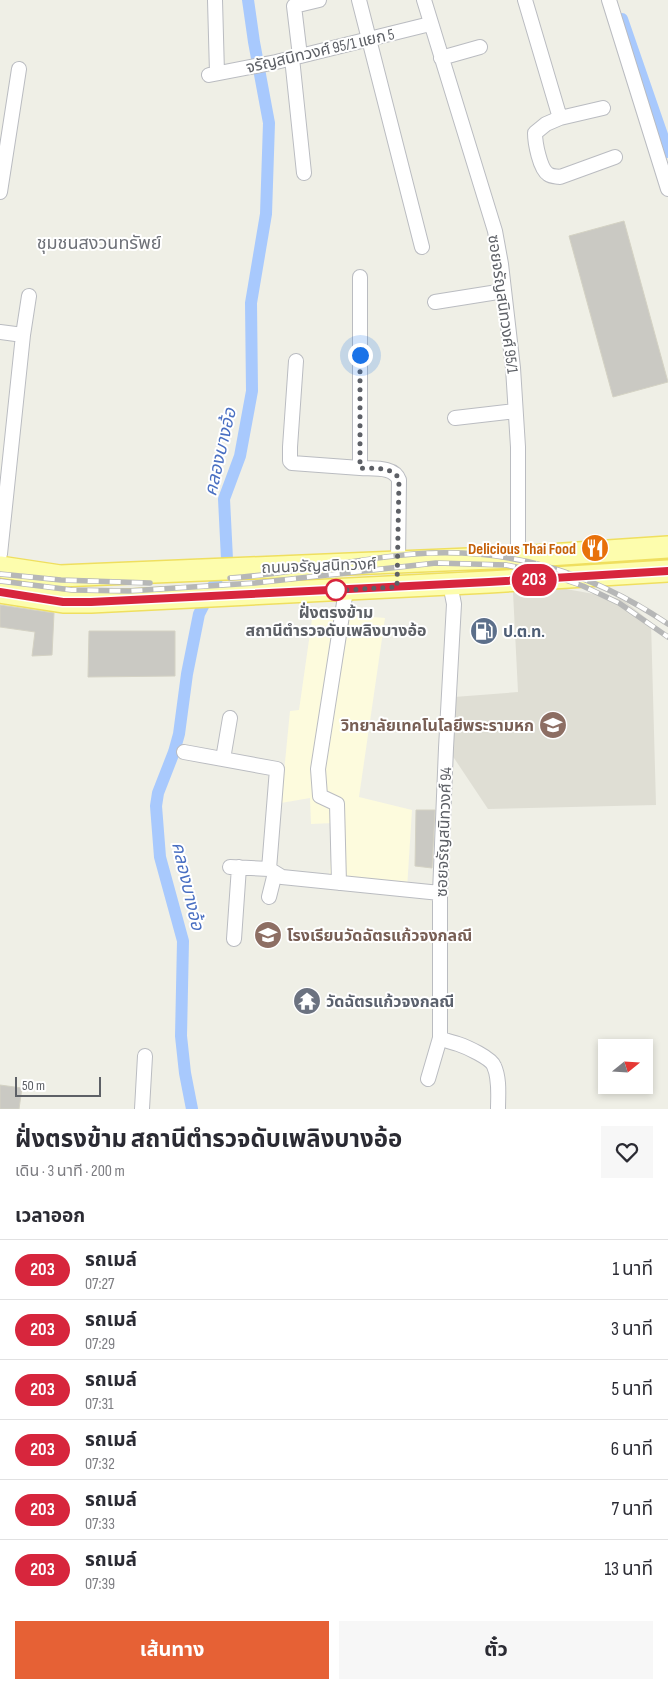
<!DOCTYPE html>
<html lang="th">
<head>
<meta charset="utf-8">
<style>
  :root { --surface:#fff; --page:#f7f7f7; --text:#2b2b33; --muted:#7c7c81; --line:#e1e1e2; --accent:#e66135 }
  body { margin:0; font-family:"Sofia Sans Condensed","Noto Sans Thai",sans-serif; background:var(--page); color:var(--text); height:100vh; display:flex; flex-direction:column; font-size:19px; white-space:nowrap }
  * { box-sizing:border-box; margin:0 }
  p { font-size:16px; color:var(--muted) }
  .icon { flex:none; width:28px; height:28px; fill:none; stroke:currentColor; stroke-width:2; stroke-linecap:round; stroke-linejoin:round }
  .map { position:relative; height:1109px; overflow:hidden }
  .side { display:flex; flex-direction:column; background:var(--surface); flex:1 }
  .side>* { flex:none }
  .badge { padding:0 10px; border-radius:16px; font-size:18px; line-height:32px }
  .needle { width:32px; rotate:72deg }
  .fabs { position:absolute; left:598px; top:1039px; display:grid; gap:10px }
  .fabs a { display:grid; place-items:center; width:55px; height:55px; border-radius:0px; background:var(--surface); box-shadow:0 2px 8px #0003; font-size:25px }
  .scale { position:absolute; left:15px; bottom:12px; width:86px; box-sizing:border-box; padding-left:5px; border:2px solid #5d6066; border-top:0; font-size:14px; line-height:18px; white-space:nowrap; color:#5d6066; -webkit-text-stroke:4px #fff; paint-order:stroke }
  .you { position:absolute; width:25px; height:25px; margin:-12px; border:4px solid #fff; border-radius:50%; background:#1a73e8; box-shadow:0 0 0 8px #1a73e833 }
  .map>.badge { position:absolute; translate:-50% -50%; box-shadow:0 0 0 2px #fff }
  h2 { padding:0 15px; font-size:19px; line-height:45px }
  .round { display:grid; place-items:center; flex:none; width:52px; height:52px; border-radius:0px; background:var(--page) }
  .summary { display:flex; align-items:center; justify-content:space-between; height:85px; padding:0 15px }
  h1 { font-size:24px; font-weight:700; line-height:38px }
  .button { display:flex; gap:10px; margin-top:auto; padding:10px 15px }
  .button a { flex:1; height:58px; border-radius:0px; background:var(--accent); color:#fff; font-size:20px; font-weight:700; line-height:58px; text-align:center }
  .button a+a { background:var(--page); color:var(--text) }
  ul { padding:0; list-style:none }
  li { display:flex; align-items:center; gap:15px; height:60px; padding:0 15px; border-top:1px solid var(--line) }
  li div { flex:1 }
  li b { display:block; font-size:19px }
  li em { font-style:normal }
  li .badge { min-width:55px; font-weight:700; text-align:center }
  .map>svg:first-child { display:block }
  .commercial { fill:#fdfbdd }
  .education { fill:#dfded4 }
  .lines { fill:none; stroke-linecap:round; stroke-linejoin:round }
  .canal { stroke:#a8c9fd; stroke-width:12 }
  .building { fill:#cac9c3; stroke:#d4d2c4 }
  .minor-casing { stroke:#babcc1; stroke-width:16 }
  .primary-casing { stroke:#efdf5f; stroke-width:24 }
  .minor { stroke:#fff; stroke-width:14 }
  .primary { stroke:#fdfdad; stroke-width:21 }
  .rail-casing { stroke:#b6b7b7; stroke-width:5.5 }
  .rail { stroke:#fff; stroke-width:4; stroke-dasharray:11; stroke-linecap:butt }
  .line-casing { stroke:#fff; stroke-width:11 }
  .line { stroke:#d7263d; stroke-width:8 }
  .walk { stroke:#5d6066; stroke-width:5; stroke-dasharray:0 9 }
  .stop-dot { fill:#fff; stroke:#d7263d; stroke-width:2.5 }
  .labels { text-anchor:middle; stroke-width:4; stroke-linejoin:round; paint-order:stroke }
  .street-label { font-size:16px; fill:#5d6066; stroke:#fff }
  .food-label { font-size:16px; font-weight:bold; fill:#c56008; stroke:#fff; text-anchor:end }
  .stop-label { font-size:16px; font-weight:bold; fill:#5d6066; stroke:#fff }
  .service-label { font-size:16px; font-weight:bold; fill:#4e5e75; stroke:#fff; text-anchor:start }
  .education-label { font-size:16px; font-weight:bold; fill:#785e54; stroke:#fff; text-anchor:end }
  .worship-label { font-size:16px; font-weight:bold; fill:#5b616d; stroke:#fff; text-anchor:start }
  .neighbourhood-label { font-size:18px; fill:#6e7178; stroke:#fff }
  .water-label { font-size:18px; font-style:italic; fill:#496fc2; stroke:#fff }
</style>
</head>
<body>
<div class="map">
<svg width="668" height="1109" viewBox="0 0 668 1109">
  <rect width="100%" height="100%" fill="#efefe6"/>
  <path class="commercial" d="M313,612L385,618L359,797L412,810L407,889L329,880L334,823L311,824L310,798L281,803L290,711L299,710Z"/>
  <path class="education" d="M566,589L622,599L651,622L656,805L488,809L450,752L454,697L518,692L513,592Z"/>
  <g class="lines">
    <path class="canal" d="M622,19L668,152
      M192,1109L185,1073L181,1036L183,941L160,857L156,806L158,793L174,752L179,734L187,674L199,614L227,559L224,499L240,456L252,391L251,303L266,214L269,123L254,42L248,0"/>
  </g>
  <path class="building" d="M624,221L668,382L613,397L569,236Z
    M0,605L54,613L52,655L32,656L35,632L0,627Z
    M89,631H175V676L88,677Z
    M416,810H435L432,868L415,866Z
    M0,1085L22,1088L19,1109H0Z"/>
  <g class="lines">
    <g class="minor-casing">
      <path id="minor" d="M215,0L217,73
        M359,0L422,247
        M424,0L495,231L501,264L513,368L518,447V557
        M525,0L560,118L546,124L535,133C535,143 540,169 548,174C552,177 556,176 560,177L615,157
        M609,0L668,189
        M300,56L294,6L319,0
        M292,58L304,173
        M441,58L480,47
        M209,75L276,62L430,24
        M560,118L603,108
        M0,192L19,69
        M360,277V468C373,469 394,466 399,480L398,562
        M435,302L504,291
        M0,332L23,335
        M296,361L290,447V461L292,463L360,468
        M455,418L515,411
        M0,554L23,335L29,296
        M184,752L277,769L269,869
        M223,759L230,718
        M230,867L269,869L282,877L440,893
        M339,883L337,804L320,796L318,769L346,590
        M269,897L275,873
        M234,939L239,867
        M440,1038C446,1041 452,1042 458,1044C467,1047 491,1058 494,1066C500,1079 498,1096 498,1109
        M428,1079L440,1038V893L446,748L454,604L450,584
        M142,1109L145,1056"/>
    </g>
    <g class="primary-casing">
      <path id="primary" d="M0,567L60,576L83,575L518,557L668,547
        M0,592L63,602H91L489,582L668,571"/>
    </g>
    <use href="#minor" class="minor"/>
    <use href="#primary" class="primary"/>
    <g class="rail-casing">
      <path id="rail" d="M0,574L61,580L150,583
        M230,578C292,574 352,559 414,554C509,547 589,571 668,624
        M0,581L72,590L129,591L255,583L436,563L506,565L545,573L583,586L619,603L668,637"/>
    </g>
    <use href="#rail" class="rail"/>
  </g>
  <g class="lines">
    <g class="line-casing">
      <path id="line" d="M0,592L63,602H91L489,582L668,571"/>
    </g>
    <use href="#line" class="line"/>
    <path class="walk" d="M336,590L328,591L397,587L399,480C395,466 373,469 360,468V355"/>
  </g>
  <defs>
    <g id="restaurant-disc" transform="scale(1.4375)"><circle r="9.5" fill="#e8710a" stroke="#fff"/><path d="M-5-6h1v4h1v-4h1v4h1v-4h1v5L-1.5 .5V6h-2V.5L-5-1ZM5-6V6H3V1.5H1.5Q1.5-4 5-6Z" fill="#fff"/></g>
    <g id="fuel-disc" transform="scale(1.4375)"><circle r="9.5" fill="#5c6f8a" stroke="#fff"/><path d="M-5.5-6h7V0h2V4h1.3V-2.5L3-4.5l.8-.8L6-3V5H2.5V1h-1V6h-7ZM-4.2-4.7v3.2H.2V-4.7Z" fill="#fff"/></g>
    <g id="university-disc" transform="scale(1.4375)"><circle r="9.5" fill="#8d6e63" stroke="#fff"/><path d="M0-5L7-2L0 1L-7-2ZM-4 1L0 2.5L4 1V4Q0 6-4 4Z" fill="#fff"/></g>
    <g id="school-disc" transform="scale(1.4375)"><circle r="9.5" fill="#8d6e63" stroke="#fff"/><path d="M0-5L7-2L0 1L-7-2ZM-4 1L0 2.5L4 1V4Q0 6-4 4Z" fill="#fff"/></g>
    <g id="temple-disc" transform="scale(1.4375)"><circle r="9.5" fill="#6b7280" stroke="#fff"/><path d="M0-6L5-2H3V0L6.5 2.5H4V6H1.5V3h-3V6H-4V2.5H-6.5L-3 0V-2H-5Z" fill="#fff"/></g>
  </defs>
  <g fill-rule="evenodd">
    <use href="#restaurant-disc" x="595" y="548"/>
    <use href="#fuel-disc" x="484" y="631"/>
    <use href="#university-disc" x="553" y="725"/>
    <use href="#school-disc" x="268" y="935"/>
    <use href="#temple-disc" x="307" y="1001"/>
  </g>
  <circle class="stop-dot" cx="336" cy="590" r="10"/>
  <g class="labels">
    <g class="street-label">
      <text transform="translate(320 50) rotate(-13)" y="6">จรัญสนิทวงศ์ 95/1 แยก 5</text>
      <text transform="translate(504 304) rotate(82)" y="6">ซอยจรัญสนิทวงศ์ 95/1</text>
      <text transform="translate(319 565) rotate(-2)" y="6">ถนนจรัญสนิทวงศ์</text>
      <text transform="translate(443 832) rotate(-88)" y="6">ซอยจรัญสนิทวงศ์ 94</text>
    </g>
    <g class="food-label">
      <text x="576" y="554">Delicious Thai Food</text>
    </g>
    <g class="stop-label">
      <text x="336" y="618">ฝั่งตรงข้าม<tspan x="336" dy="18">สถานีตำรวจดับเพลิงบางอ้อ</tspan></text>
    </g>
    <g class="service-label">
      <text x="503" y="637">ป.ต.ท.</text>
    </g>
    <g class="education-label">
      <text x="534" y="731">วิทยาลัยเทคโนโลยีพระรามหก</text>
      <text x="287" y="941" text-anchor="start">โรงเรียนวัดฉัตรแก้วจงกลณี</text>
    </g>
    <g class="worship-label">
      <text x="326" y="1007">วัดฉัตรแก้วจงกลณี</text>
    </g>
    <g class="neighbourhood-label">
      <text x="99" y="249">ชุมชนสงวนทรัพย์</text>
    </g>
    <g class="water-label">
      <text transform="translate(220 452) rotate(-77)" y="6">คลองบางอ้อ</text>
      <text transform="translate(188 886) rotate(77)" y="6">คลองบางอ้อ</text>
    </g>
  </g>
</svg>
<div class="fabs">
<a><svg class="needle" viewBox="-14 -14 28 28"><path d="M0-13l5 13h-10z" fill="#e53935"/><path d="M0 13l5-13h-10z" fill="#7c7c81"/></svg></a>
</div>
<div class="scale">50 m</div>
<div class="you" style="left:360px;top:355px"></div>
<b class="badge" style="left:534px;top:580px;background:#d7263d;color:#fff">203</b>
</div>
<section class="side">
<div class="summary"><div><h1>ฝั่งตรงข้าม สถานีตำรวจดับเพลิงบางอ้อ</h1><p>เดิน · 3 นาที · 200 m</p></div><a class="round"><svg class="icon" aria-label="heart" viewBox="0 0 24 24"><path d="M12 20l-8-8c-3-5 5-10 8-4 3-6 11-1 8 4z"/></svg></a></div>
<h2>เวลาออก</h2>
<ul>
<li><span class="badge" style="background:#d7263d;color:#fff">203</span><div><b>รถเมล์</b><p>07:27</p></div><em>1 นาที</em></li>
<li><span class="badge" style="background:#d7263d;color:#fff">203</span><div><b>รถเมล์</b><p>07:29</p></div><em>3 นาที</em></li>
<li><span class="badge" style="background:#d7263d;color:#fff">203</span><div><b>รถเมล์</b><p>07:31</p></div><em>5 นาที</em></li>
<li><span class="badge" style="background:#d7263d;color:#fff">203</span><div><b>รถเมล์</b><p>07:32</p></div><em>6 นาที</em></li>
<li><span class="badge" style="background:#d7263d;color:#fff">203</span><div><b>รถเมล์</b><p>07:33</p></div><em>7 นาที</em></li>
<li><span class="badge" style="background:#d7263d;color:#fff">203</span><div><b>รถเมล์</b><p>07:39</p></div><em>13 นาที</em></li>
</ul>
<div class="button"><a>เส้นทาง</a><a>ตั๋ว</a></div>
</section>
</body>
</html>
